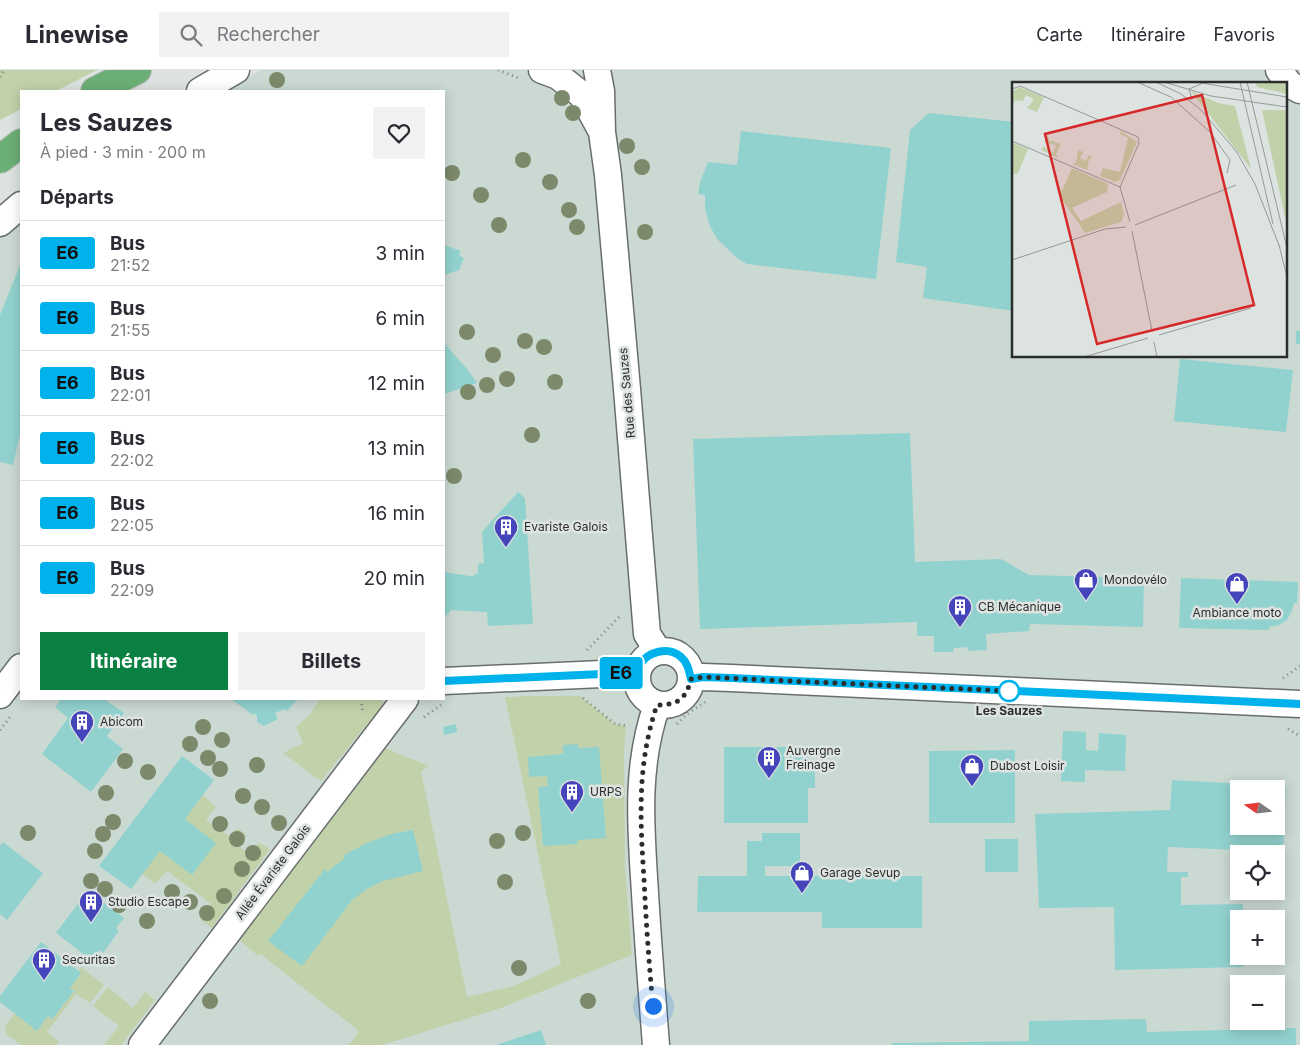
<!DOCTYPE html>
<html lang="fr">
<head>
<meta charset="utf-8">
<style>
  :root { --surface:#fff; --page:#f2f2f3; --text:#2b2b33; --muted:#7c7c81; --line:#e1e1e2; --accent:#0b8043 }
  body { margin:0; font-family:Inter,sans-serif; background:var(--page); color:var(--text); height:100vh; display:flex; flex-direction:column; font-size:19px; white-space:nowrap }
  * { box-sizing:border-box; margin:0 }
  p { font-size:16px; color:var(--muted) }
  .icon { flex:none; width:28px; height:28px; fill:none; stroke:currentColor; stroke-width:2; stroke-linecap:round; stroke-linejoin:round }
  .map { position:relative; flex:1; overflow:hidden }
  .sheet { position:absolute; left:20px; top:20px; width:425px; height:610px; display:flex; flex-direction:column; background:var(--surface); border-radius:0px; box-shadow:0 2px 12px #0003 }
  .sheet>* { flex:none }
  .badge { padding:0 10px; border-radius:4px; font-size:18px; line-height:32px }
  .needle { width:32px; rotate:284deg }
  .controls { position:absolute; left:1230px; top:710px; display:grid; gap:10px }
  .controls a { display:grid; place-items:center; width:55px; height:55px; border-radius:0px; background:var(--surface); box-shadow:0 2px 12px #0003; font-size:25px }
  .you { position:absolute; width:25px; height:25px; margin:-12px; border:4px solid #fff; border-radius:50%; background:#1a73e8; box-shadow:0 0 0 8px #1a73e833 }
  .map>.badge { position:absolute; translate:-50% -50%; box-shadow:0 0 0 2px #fff }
  h2 { padding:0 20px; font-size:19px; line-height:45px }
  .round { display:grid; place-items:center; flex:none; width:52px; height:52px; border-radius:0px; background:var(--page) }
  .head { display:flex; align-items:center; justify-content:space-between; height:85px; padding:0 20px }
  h1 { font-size:24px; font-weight:700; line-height:38px }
  .action { display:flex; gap:10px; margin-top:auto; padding:10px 20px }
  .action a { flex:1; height:58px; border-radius:0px; background:var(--accent); color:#fff; font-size:20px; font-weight:700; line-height:58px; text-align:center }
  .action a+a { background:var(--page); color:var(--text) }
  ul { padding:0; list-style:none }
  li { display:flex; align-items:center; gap:15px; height:65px; padding:0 20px; border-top:1px solid var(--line) }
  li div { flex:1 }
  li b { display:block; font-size:19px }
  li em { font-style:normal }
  li .badge { min-width:55px; font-weight:700; text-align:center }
  header { display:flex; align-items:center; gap:30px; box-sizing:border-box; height:70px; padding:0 25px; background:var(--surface); border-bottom:1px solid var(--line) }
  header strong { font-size:24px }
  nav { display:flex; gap:28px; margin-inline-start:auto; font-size:18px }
  .search { width:350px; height:45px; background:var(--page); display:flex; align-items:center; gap:12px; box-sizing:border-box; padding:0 18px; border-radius:0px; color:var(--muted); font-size:19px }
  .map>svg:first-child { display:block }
  .built { fill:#cbd9d3; fill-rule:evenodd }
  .green { fill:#c1d2ab }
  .building { fill:#92d2ce; fill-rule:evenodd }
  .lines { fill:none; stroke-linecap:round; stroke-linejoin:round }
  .minor-casing { stroke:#696e6c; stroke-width:29 }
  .motorway-casing { stroke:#bfc0c0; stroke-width:30 }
  .path { stroke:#808482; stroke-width:3; stroke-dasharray:1 4; stroke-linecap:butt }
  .minor { stroke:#fff; stroke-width:26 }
  .motorway { stroke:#6caf76; stroke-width:28 }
  .tree { fill:#7d896b }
  .line-casing { stroke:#fff; stroke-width:11 }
  .line { stroke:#00b2ec; stroke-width:8 }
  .walk { stroke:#2b2d2c; stroke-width:5; stroke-dasharray:0 9 }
  .stop-dot { fill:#fff; stroke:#00b2ec; stroke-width:2.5 }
  .labels { text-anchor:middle; stroke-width:5; stroke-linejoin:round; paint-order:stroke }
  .street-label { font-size:12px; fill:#2b2d2c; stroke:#dde3e0 }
  .poi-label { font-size:12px; fill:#2b2d2c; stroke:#dde3e0; text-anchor:start }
  .stop-label { font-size:12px; font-weight:bold; fill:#2b2d2c; stroke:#dde3e0 }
  .inset-road { fill:none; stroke:#969a98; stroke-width:1 }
  .view { fill:#d62828; fill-opacity:0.15; stroke:#d62828; stroke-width:2.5 }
  .inset-edge { fill:none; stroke:#2b2d2c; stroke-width:2.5 }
</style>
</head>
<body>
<header>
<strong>Linewise</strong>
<div class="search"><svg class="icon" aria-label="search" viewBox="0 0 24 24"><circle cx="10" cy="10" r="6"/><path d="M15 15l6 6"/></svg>Rechercher</div>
<nav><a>Carte</a><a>Itinéraire</a><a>Favoris</a></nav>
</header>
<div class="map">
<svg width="1300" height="975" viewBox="0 0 1300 975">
  <rect width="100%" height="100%" fill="#dde3e0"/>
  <path class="built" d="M261,0H1300V975H0V163L21,148V629H444V21H226ZM1014,14H1286V286H1014ZM1239,719H1276V756H1239ZM1239,784H1276V821H1239ZM1239,849H1276V886H1239ZM1239,914H1276V951H1239Z"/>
  <path class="green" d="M0,0H97L56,21H21V39L0,50Z
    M529,626H580L615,654L626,656L624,682L625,799L632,885L498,939L382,975H349L359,961L260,884L258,886L236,867L380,676L429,696L421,701L467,927L514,916L561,894L505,627Z
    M320,629H384L381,637L321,711L283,683L303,673L296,657L310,644Z
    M203,725L216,737L206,750L230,767L237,758L247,765L239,776L250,785L259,773L270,779L212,858L201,850L211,834L167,801L155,814L142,804Z
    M81,897L104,915L90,933L76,924L47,962L59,972L57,975H21L7,965L5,956L15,943L37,960L48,946L52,949L74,921L70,918L81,904L78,901Z
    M108,917L133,938L145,922L155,930L121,975H104L119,956L93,936Z"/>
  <path class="building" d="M929,43L1014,52V241L923,228L927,197L896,192L910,60Z
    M741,61L891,78L876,209L747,194L737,188L717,169L709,154L705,138V125L698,124L700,112L708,92L737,95Z
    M444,175L461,181L459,185L464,188L459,200L444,205Z
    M21,193V360L13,395L0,392V245Z
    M1296,261H1300V274H1296Z
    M444,273L467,299L477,313L444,324Z
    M1180,289L1293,300L1286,362L1174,351Z
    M910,363L915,492L1001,489L1029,505L1144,508L1143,557L1030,554L1029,561L986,564L987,580L968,581L967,577L954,578L953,582H934V566H917V552L700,559L693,369Z
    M518,422L525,428L533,554L488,556L487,542L451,540L444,548V502L470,506H473L478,503V494L484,493L482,462Z
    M1181,508L1298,512L1297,533H1294L1292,541L1287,550L1279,555L1269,557V560L1179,558Z
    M61,629H104L124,643L107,666L123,679L91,722L42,684L68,648L55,637Z
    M231,629H298L287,641L284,639L275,643L278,649L264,656L257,652V646L254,643L253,645Z
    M456,654L457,662L444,665L443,657Z
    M1063,661L1086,662V680L1098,681L1099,663L1126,665L1125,701L1085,700V712L1061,711Z
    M578,674V678L599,677L606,768L577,770L578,774L543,776L538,717L548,716L547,706L529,707L528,687L563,684V675Z
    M724,677H808V701H815V718H808V753H724Z
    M1015,680V753H929V681Z
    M182,686L214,710L185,749L216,773L192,805L160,781L131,819L99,796Z
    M1172,710L1286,716L1283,782L1168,777L1167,802H1188V807H1181V835L1243,834V849H1239V886H1244V897L1115,900L1114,837L1039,838L1035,744L1170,740ZM1239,719H1276V756H1239Z
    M413,760L423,801L383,811L367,819L352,830L302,896L268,871L325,799L327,802L345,788L344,785L367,773L391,764Z
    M762,763H800V796H765V806H922V858H822V842H697L698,806H747V771H762Z
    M985,769H1018V802H985Z
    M3,772L43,803L7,850L0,844V776Z
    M88,820L124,848L116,858L119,861L103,883L99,880L91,890L56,863Z
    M41,872L81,903L70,918L74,921L52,949L48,946L37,961L0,932V926Z
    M1146,949L1147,962L1296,958V975H892V973L1029,971V951Z
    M541,960L546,975H496Z"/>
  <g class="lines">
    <g class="minor-casing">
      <path id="minor" d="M542,0L558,6L582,25L601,60
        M597,0L601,21L602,62L608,105L627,319L647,564L658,581
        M1279,0L1289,14L1300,20
        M200,21L236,0
        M0,153L21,135
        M637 608a27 27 0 1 1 54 0a27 27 0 1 1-54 0Z
        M691,609L703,607L731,608L1300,634
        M444,611L624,603L636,608
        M0,625L21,597
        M142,975L405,629
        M656,975C652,924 648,874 645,823C641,759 635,697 657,635"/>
    </g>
    <g class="motorway-casing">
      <path id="motorway" d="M95,21L137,0
        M0,89L21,73"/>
    </g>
    <path class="path" d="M498,0L521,9
      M0,7L4,0
      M587,580L621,545
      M1283,608L1300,596
      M583,628L615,654L628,656
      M361,629L363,644
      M424,647L441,635
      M677,654L687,644L705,632
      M1288,659L1300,666
      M0,660L10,647"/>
    <use href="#minor" class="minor"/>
    <use href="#motorway" class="motorway"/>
  </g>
  <g class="tree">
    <circle cx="277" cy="10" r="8"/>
    <circle cx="562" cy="28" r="8"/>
    <circle cx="573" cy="43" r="8"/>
    <circle cx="627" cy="76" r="8"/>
    <circle cx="523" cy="90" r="8"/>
    <circle cx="642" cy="97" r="8"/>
    <circle cx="452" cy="103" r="8"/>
    <circle cx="550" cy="112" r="8"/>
    <circle cx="481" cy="125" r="8"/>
    <circle cx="569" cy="140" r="8"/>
    <circle cx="499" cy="155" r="8"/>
    <circle cx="577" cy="157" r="8"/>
    <circle cx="645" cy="162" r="8"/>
    <circle cx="467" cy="262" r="8"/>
    <circle cx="525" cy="271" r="8"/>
    <circle cx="544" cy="277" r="8"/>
    <circle cx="493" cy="285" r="8"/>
    <circle cx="507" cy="309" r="8"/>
    <circle cx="555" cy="312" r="8"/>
    <circle cx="487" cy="315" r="8"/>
    <circle cx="468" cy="322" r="8"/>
    <circle cx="532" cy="365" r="8"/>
    <circle cx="454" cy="406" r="8"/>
    <circle cx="203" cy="657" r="8"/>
    <circle cx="222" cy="670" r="8"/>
    <circle cx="190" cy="674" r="8"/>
    <circle cx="208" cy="688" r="8"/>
    <circle cx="125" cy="691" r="8"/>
    <circle cx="257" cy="695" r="8"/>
    <circle cx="220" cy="699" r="8"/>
    <circle cx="148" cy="702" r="8"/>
    <circle cx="106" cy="723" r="8"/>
    <circle cx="243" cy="726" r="8"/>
    <circle cx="262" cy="737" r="8"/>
    <circle cx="113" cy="752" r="8"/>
    <circle cx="279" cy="753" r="8"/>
    <circle cx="220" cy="754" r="8"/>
    <circle cx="28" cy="763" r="8"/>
    <circle cx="523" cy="763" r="8"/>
    <circle cx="103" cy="764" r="8"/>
    <circle cx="237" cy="769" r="8"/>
    <circle cx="497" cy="771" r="8"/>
    <circle cx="95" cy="781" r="8"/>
    <circle cx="253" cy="783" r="8"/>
    <circle cx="242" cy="799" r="8"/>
    <circle cx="91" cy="811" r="8"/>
    <circle cx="505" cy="812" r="8"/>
    <circle cx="105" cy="819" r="8"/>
    <circle cx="172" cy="822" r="8"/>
    <circle cx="224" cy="826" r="8"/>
    <circle cx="190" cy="832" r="8"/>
    <circle cx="119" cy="835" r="8"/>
    <circle cx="207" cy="843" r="8"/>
    <circle cx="147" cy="851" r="8"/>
    <circle cx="519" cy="898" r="8"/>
    <circle cx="210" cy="931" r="8"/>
    <circle cx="588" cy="931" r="8"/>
  </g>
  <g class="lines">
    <g class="line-casing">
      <path id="line" d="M444,611L624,603L636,608C637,604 638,599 639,596C647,581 669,576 681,587C688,593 689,601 691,609L703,607L731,608L1300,634"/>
    </g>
    <use href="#line" class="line"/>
    <path class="walk" d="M653,936C649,894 646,851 644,809C640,748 637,694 657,635C678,635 686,629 691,609L703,607L1009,621"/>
  </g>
  <defs>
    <g id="building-pin" transform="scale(1.25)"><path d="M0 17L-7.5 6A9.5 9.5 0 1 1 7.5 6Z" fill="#4545bb" stroke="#dde3e0"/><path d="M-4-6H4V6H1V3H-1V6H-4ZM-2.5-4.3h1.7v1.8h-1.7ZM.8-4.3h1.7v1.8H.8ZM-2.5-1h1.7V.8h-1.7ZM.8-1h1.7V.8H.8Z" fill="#fff"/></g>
    <g id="shop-pin" transform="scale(1.25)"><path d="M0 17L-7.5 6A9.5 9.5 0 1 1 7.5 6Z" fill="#4545bb" stroke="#dde3e0"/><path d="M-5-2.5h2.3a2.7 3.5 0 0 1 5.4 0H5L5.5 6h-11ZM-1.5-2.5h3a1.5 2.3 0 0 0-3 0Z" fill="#fff"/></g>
  </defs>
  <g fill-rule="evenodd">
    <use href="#building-pin" x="506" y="457"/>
    <use href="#shop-pin" x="1086" y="510"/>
    <use href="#shop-pin" x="1237" y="514"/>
    <use href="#building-pin" x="960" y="537"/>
    <use href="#building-pin" x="82" y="652"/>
    <use href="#building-pin" x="769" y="688"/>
    <use href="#shop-pin" x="972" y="696"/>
    <use href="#building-pin" x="572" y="722"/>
    <use href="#shop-pin" x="802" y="803"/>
    <use href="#building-pin" x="91" y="832"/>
    <use href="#building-pin" x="44" y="890"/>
  </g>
  <circle class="stop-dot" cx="1009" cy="621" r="10"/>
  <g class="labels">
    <g class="street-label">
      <text transform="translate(627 323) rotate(-95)" y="4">Rue des Sauzes</text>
      <text transform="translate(273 802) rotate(-53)" y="4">Allée Évariste Galois</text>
    </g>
    <g class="poi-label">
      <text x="524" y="461">Evariste Galois</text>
      <text x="1104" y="514">Mondovélo</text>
      <text x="978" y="541">CB Mécanique</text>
      <text x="1237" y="547" text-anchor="middle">Ambiance moto</text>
      <text x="100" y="656">Abicom</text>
      <text x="786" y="685">Auvergne<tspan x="786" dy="14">Freinage</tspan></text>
      <text x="990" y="700">Dubost Loisir</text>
      <text x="590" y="726">URPS</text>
      <text x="820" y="807">Garage Sevup</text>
      <text x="108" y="836">Studio Escape</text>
      <text x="62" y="894">Securitas</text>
    </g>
    <g class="stop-label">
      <text x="1009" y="645">Les Sauzes</text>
    </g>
  </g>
  <g transform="translate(1012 12)">
    <rect width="275" height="275" fill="#dde3e0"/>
    <path d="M243,0H275V12L245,5ZM7,5L32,15L25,30L15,26L22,17L14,13L11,19L3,18L0,24V10ZM179,9L206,21L223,24L239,87ZM250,28H275L274,140ZM109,49L125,60L108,98L103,100L88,94L91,86L108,90L116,56L108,52ZM36,53L37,58L49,62L44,72L46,76L29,68L31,64L41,71L43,66L44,63L32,60ZM0,60L16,67L6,91L0,93ZM66,68L71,70L68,76L74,79L77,73L81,75L77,77L75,88L60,82L64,81ZM60,86L96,102L95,110L60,126L69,139L109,120L112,132L109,140L73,151L45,110L50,109Z" fill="#c1d2ab"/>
    <path class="inset-road" d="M125,0L159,15L198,50L218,78L215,91M144,0L169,12L189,28L224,69L243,102L268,166M152,0L199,14L275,25M183,0L275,15M228,0L261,142M235,0L275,166M0,7L8,4L126,55L127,61L108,105M180,18L177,7L189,2M0,59L108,105L118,140M123,143L224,103M120,149L140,249M267,163L275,195M0,178L93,147L114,145M147,253L239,226M142,260L145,275M72,275L136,256"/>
    <path class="view" d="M190,13L242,223L85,262L33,52Z"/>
    <rect width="275" height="275" class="inset-edge"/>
  </g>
</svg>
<div class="controls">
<a><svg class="needle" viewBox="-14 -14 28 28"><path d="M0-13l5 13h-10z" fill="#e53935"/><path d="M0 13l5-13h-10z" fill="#7c7c81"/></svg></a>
<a><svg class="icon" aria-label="locate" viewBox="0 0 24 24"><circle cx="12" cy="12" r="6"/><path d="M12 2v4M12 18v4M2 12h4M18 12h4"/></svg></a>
<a>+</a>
<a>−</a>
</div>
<div class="you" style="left:653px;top:936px"></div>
<b class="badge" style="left:621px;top:603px;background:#00b2ec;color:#111">E6</b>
<section class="sheet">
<div class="head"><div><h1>Les Sauzes</h1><p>À pied · 3 min · 200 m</p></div><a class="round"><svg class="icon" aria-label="heart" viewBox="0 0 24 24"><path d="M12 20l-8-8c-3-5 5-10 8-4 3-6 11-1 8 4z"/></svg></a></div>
<h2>Départs</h2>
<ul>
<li><span class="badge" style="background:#00b2ec;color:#111">E6</span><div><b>Bus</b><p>21:52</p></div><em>3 min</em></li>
<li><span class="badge" style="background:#00b2ec;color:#111">E6</span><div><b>Bus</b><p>21:55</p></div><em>6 min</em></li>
<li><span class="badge" style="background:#00b2ec;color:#111">E6</span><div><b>Bus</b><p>22:01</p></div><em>12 min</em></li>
<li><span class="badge" style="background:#00b2ec;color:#111">E6</span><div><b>Bus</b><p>22:02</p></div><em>13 min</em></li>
<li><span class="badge" style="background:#00b2ec;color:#111">E6</span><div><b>Bus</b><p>22:05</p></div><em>16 min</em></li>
<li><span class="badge" style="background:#00b2ec;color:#111">E6</span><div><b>Bus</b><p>22:09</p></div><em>20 min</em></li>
</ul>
<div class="action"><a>Itinéraire</a><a>Billets</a></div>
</section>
</div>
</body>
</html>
